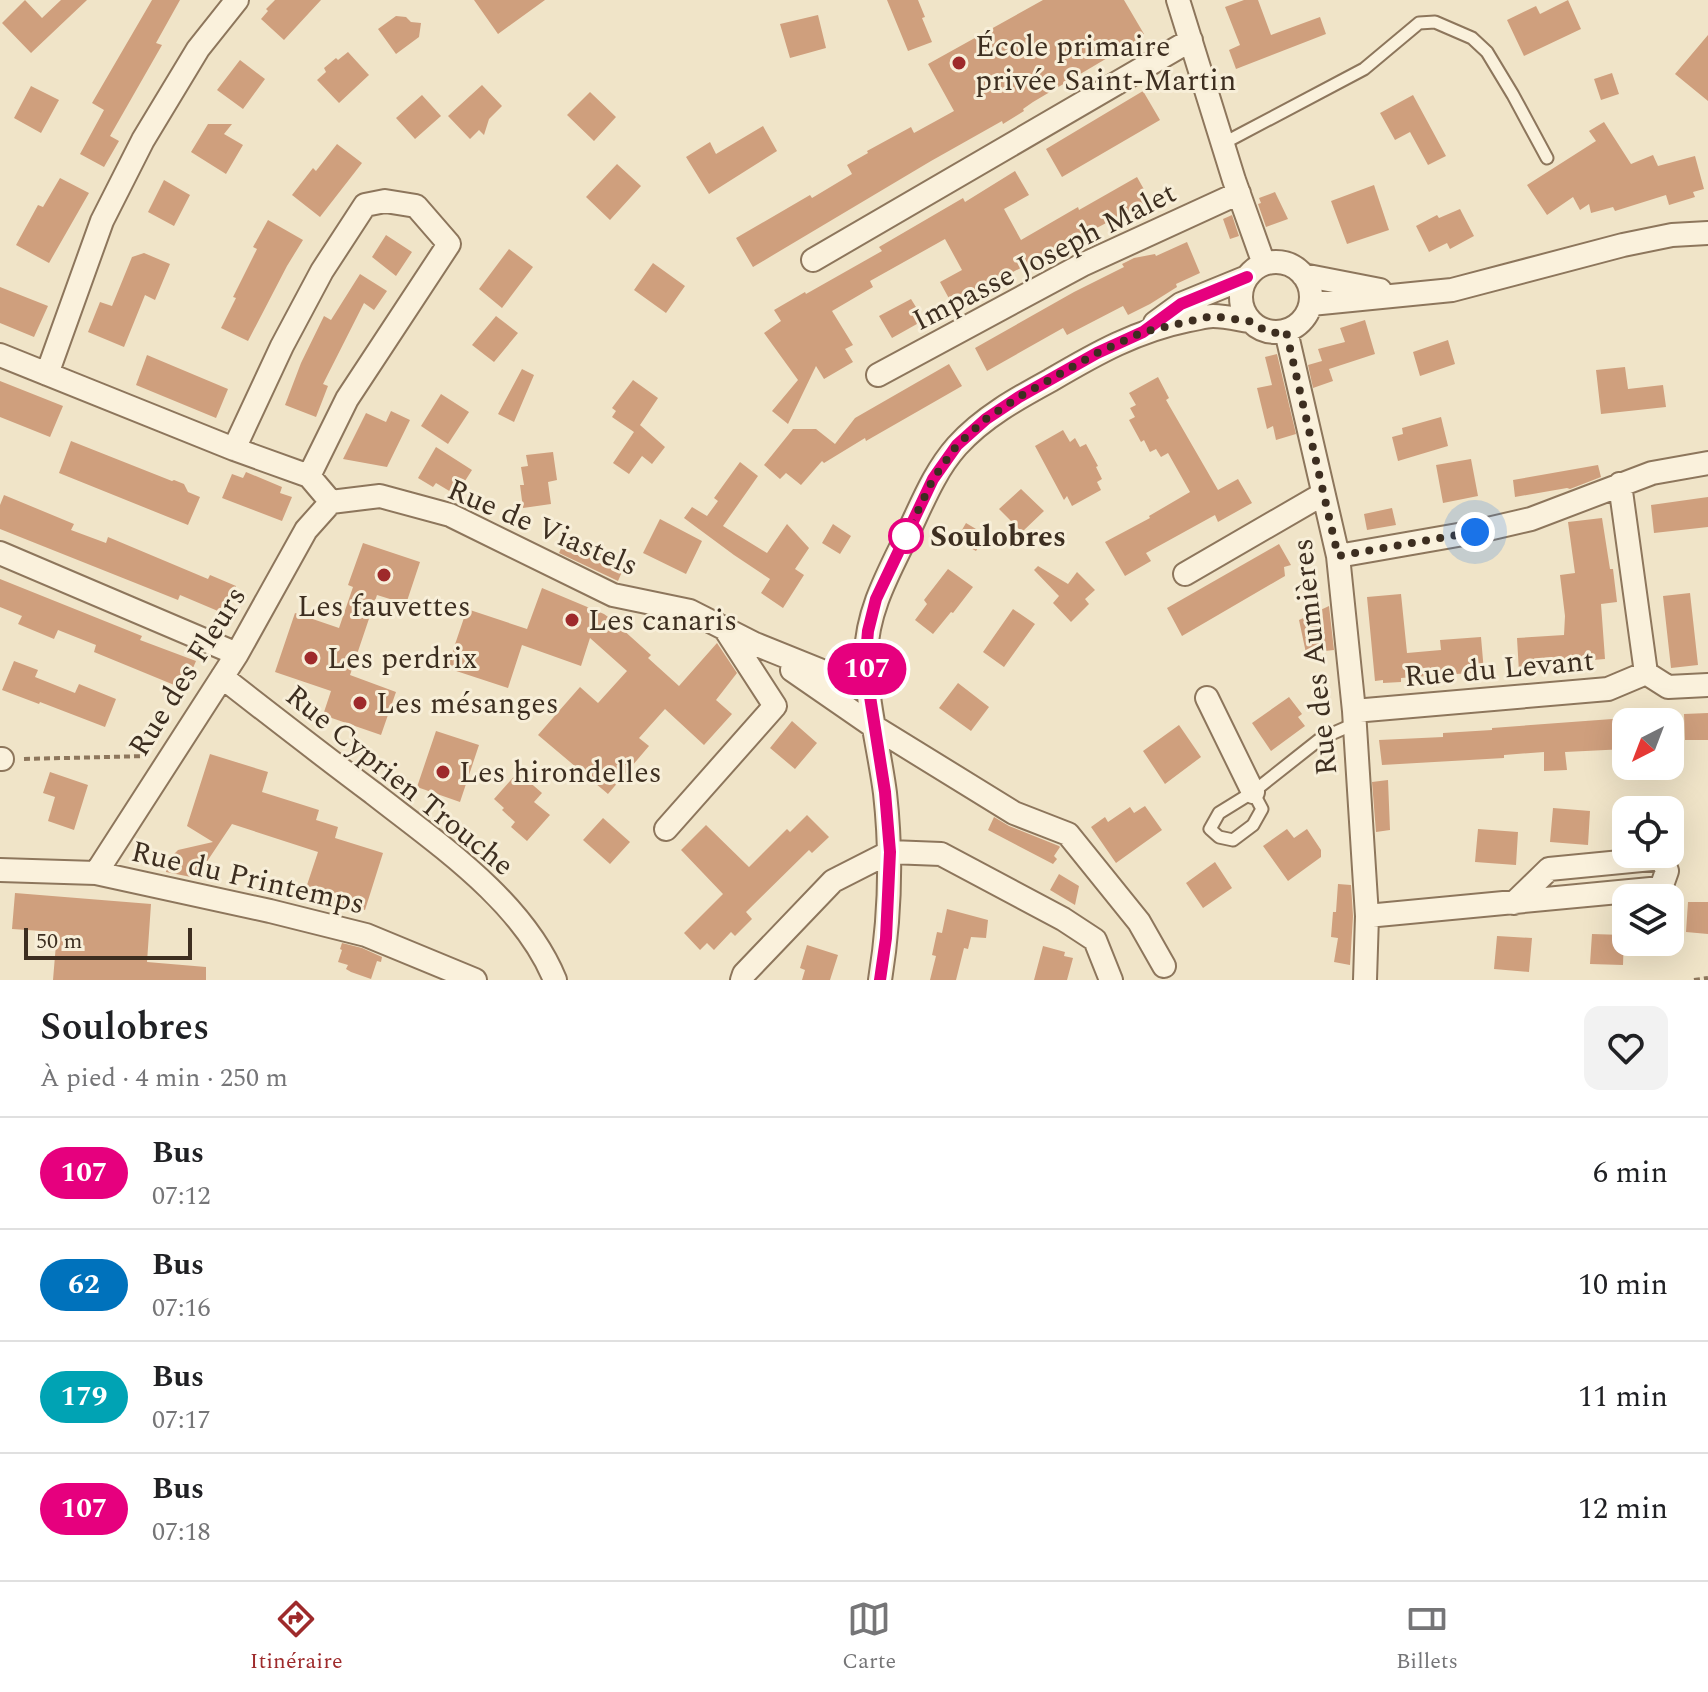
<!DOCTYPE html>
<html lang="fr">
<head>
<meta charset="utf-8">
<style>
  :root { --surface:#fff; --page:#f2f2f2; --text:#202124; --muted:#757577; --line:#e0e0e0; --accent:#9e2a2b }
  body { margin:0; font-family:Spectral,serif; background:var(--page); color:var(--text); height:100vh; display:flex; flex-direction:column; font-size:30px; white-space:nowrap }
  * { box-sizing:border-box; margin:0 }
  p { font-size:26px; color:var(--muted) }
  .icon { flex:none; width:44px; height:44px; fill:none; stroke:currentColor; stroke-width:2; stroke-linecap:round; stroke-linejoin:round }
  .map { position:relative; height:980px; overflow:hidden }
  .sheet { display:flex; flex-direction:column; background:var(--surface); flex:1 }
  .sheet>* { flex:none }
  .badge { padding:0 16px; border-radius:26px; font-size:28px; line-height:52px }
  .needle { width:52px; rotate:222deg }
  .buttons { position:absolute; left:1612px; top:708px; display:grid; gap:16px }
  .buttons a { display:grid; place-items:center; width:72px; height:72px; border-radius:16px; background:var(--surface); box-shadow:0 8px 32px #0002; font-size:40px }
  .scale { position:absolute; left:24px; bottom:20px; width:168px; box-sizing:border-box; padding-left:8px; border:4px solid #3d2e20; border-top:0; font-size:22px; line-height:28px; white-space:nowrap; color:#3d2e20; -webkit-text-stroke:6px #f7eed8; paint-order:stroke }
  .you { position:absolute; width:40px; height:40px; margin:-20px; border:6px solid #fff; border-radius:50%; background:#1a73e8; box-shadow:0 0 0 12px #1a73e833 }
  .map>.badge { position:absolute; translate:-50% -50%; box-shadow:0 0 0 4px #fff }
  .round { display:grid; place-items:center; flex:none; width:84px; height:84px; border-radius:16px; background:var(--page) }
  .headline { display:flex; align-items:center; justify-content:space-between; height:136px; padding:0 40px }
  h1 { font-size:38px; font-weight:600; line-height:60px }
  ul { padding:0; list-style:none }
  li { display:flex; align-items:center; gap:24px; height:112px; padding:0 40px; border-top:2px solid var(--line) }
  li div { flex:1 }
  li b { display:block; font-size:30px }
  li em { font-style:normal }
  li .badge { min-width:88px; font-weight:700; text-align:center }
  .dock { display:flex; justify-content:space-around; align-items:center; height:112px; border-top:2px solid var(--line); background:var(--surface); font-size:22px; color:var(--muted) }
  .dock a { display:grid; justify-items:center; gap:4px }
  .dock .selected { color:var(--accent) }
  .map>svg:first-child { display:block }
  .building { fill:#cf9f7d }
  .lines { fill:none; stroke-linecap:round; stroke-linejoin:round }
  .service-casing { stroke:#8d765c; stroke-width:15 }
  .minor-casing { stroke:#8d765c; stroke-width:26 }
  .path { stroke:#8d765c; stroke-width:4; stroke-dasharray:6 4; stroke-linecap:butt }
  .service { stroke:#faf1dc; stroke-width:11 }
  .minor { stroke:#faf1dc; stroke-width:22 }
  .line-casing { stroke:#fff; stroke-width:18 }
  .line { stroke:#e6007e; stroke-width:12 }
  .walk { stroke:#3d2e20; stroke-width:8; stroke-dasharray:0 14.4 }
  .poi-dot { fill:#9e2a2b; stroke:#f7eed8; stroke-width:3 }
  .stop-dot { fill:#fff; stroke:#e6007e; stroke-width:4 }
  .labels { text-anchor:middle; stroke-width:6; stroke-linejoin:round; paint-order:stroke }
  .poi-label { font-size:30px; fill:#3d2e20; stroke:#f7eed8; text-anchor:start }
  .street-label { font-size:30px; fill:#3d2e20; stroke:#f7eed8 }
  .stop-label { font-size:30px; font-weight:bold; fill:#3d2e20; stroke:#f7eed8; text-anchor:start }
</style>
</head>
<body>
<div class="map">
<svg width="1708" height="980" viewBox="0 0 1708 980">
  <rect width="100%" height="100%" fill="#f0e4c8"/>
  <path class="building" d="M25,0L42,18L61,0H87L31,53L2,23Z
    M152,0H180L156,43L162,45L110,136L119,141L104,167L80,154L104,110L92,103Z
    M275,0H321L284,40L261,19L268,11L266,9Z
    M474,0H545L498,34Z
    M887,0H918L925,17L922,18L932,42L908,51Z
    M1043,0H1124L1144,34L1135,39L1136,41L1033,102L1023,109L1024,111L1003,124L1002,121L931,161L753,267L736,238L810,195L812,198L852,174L847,165L868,153L867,151L911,127L914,133L954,111L928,64Z
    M1244,0H1258L1271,35L1320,17L1326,34L1236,69L1229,50L1240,45L1225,7Z
    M1568,0L1581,29L1524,56L1507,20L1536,6L1540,14Z
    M818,15L826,48L790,58L780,24Z
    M396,16L406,17L411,22L421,23L419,37L396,54L378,29Z
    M1708,35V101L1675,74Z
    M348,52L369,75L339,103L317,80L326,72L324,68L336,58L338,60Z
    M240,60L265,79L243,109L217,90Z
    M1612,73L1619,94L1601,100L1594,79Z
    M482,85L502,106L489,119L484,135L479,130L470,139L448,116Z
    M31,86L59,100L41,133L14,118Z
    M1143,91L1160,120L1062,177L1046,149Z
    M590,92L616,117L594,141L567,115Z
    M422,95L441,116L415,139L396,118Z
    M1413,95L1446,156L1428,165L1410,132L1395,140L1380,113Z
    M1604,122L1631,164L1653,155L1658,166L1695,156L1704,189L1693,192L1695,197L1669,205L1666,195L1615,211L1613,207L1591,213L1589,204L1580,210L1573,197L1547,215L1527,185L1596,141L1589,131Z
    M208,124H232L224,134L243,145L226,174L191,152Z
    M763,126L777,151L709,194L686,157L710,142L716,154Z
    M337,144L362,163L320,217L292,195L313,168L316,171Z
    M617,164L641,186L610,220L586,197Z
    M1015,171L1029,195L1004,209L1021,240L1078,207L1079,210L1137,177L1150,200L952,304L940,282L962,270L945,239L870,281L873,287L832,311L853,345L845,349L853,362L824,379L816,366L788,424L772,411L798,380L764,333L781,321L774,310L805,292L806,294L882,251L879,247L963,198L965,202Z
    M60,178L89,193L49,263L16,245L38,205L43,207Z
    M164,180L190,195L174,226L148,212Z
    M1374,185L1389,230L1347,244L1331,201Z
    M1275,192L1288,219L1266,227L1258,204L1261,203L1259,198Z
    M1460,209L1474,236L1450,249L1447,243L1429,252L1416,226L1437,215L1439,218Z
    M1232,215L1239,236L1230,239L1223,219Z
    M268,220L303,240L287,266L248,341L221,328L236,298L233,297L257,249L253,247Z
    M386,235L412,252L396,276L372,257Z
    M1187,242L1200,273L1176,284L1177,287L1150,304L1128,315L1123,306L1067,335L1063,328L987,371L975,348L1074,292L1124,267L1122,264L1134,258L1155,254L1156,256Z
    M509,249L533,267L502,308L479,289Z
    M144,253L170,264L155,300L145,295L124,347L88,332L100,302L112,306L132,257Z
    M653,263L685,286L666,313L634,290Z
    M360,274L387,291L374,310L364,303L323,384L328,386L316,417L285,405L301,363L324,316L331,320Z
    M0,287L48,306L34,337L0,323Z
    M911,299L924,320L892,338L879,316Z
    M496,316L518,333L494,362L472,345Z
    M1365,320L1375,354L1329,369L1333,381L1313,388L1308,365L1322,361L1318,349L1345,342L1340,328Z
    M1448,340L1455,364L1420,376L1413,352Z
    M1277,354L1296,434L1276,440L1273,426L1267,429L1257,388L1272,385L1265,357Z
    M147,355L228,389L216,418L136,385Z
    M949,364L962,386L866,441L865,438L824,463L822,461L801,485L786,473L780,479L764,465L793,429H816L835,444L855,418Z
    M1625,367L1628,389L1663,385L1666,407L1601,414L1596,370Z
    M522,369L534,375L514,422L498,414Z
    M1158,377L1169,398L1166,400L1218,490L1238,479L1252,503L1218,522L1215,515L1146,553L1151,561L1125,576L1105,542L1150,518L1149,516L1190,492L1168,453L1161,457L1156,449L1150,452L1144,440L1141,442L1129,420L1135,417L1130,408L1136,405L1129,393Z
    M633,380L658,398L640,425L665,447L652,464L642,456L629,474L613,463L634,432L612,417L616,411L612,408Z
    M0,381L63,406L50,437L0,417Z
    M441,394L469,412L448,444L421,426Z
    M391,411L410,420L387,467L343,459L366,413L386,422Z
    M1441,417L1448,446L1398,461L1392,437L1403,434L1402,428Z
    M1063,430L1070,442L1075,438L1080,447L1086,444L1098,466L1096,467L1102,479L1097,482L1101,490L1072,506L1067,496L1064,500L1035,446Z
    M71,441L172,481L174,480L184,484L188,492L200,497L188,525L59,473Z
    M436,447L472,470L456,495L436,483L433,487L418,478Z
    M553,452L557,480L548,482L551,504L523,508L520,485H524L521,467L528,466L526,455Z
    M1471,459L1478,496L1443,503L1436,465Z
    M740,462L758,476L723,526L767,553L787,524L809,548L795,569L804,575L783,608L761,593L770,579L734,555L684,518L692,507L707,516L718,501L714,498Z
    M1598,465L1601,477L1570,489L1567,488L1515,497L1513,480Z
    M246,472L282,487L280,493L292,497L282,521L222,498L232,474L243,478Z
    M1021,489L1044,511L1022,532L999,509Z
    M4,495L74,524L71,530L106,543L108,537L208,579L210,575L236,586L225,614L180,595L178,600L0,529V505Z
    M1708,497V527L1654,533L1651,505Z
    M1392,508L1396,525L1367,530L1364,514Z
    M1602,518L1610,569H1613L1617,602L1601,604L1605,659L1543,664L1544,671L1519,672L1517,638L1564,635L1565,616L1560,575L1575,573L1568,522Z
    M660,519L702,541L686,574L643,553Z
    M966,523L986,535L976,551L956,540Z
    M833,524L851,536L840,554L822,543Z
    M566,538L625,565L618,581L559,553Z
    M363,543L420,562L406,604L377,595L350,675L396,692L381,735L323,715L331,691L275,672L295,613L339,628L353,587L348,585Z
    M1279,544L1291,565L1284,567L1285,576L1182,636L1167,608Z
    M1038,566L1068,584L1077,572L1095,590L1085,599L1089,604L1071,622L1053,603L1059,596L1034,570Z
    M948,569L973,587L953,613L951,612L933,634L915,620L927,604L924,600Z
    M0,579L142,636L140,640L196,661L184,689L94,652L96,645L58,630L54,639L18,624L22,616L0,607Z
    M542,588L604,614L622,627L621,628L651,655L648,658L679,686L717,643L737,673L716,700L732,714L704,745L665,709L639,738L649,746L608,794L538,735L580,687L598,703L627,671L590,638L581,666L522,645L508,688L447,668L467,609L527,629Z
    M1690,593L1698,665L1671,668L1663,596Z
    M1401,594L1407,653L1441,650L1440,640L1481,637L1484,672L1401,678V682L1383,683V680L1375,681L1367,597Z
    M1329,606L1334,650L1306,653L1299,620Z
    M1013,609L1035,624L1004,667L983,652Z
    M14,661L38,670L35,677L75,693L79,684L116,699L105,727L40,702L39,704L2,690Z
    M958,683L989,707L971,731L939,708Z
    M1289,697L1302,714L1298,717L1305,726L1271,751L1252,723Z
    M1708,713V740H1685L1684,714Z
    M1626,718V749L1565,752L1567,770L1544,771V752L1504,755V758L1382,765L1379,740L1443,737V733L1492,730V728Z
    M792,721L817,743L795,769L770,748Z
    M1179,725L1201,757L1165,784L1143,751Z
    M436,731L479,745L460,802L417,787Z
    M210,754L268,772L262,792L319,810L316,820L338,827L335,838L383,853L365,910L305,891L318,852L232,824L196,878L166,872V862L178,850L213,842L187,826Z
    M50,772L88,785L74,830L48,821L55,797L43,793Z
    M518,772L542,793L534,802L550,815L527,841L511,827L515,822L502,810L504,808L494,799Z
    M1388,780L1390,830L1376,832L1372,782Z
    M1145,806L1162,830L1116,863L1091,827L1105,817L1108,822L1130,807L1134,813Z
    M1553,808L1590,811L1588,845L1550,842Z
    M807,815L829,837L812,853L809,850L746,912L752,919L735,936L731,932L714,950L707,943L700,950L684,933L723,894L681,850L706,825L749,867L787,829L790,832Z
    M994,817L1009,826L1059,846L1060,847L1054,856L1057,859L1053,864L988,830Z
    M603,818L630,842L610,864L583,840Z
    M1287,829L1294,838L1307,829L1321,850V857L1288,881L1263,846Z
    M1478,829L1518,832L1516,865L1475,862Z
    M1215,862L1232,888L1203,908L1186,883Z
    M1059,874L1079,886L1075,905L1050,890Z
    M1338,884L1351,885L1353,916L1350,965L1334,962L1338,938L1331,937L1333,912H1336Z
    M15,893L151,904L147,962L206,967V980H53L57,932L12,929Z
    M1688,902H1708V934L1686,932Z
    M947,909L988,920L986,938L971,937L968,949L964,948L956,980H930L936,956L932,955L937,932L942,933Z
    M1592,934L1624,935L1623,965L1590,964Z
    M1497,936L1532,938L1529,972L1494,969Z
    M342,943L362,948L382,957L381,962L377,961L371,979L351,972L346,969L348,965L338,962L342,950L340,949Z
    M807,945L838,955L830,980H802L805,970L800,968Z
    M1043,946L1065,952L1064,956L1073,958L1067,980H1034Z"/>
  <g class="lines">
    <g class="service-casing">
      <path id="service" d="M1224,143L1364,69L1419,23L1435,22L1472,38L1487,52L1513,95L1547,158
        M1253,792L1262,809L1253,825L1233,840L1219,837L1210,829L1219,813L1253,792L1320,739L1354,724"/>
    </g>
    <g class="minor-casing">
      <path id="minor" d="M1178,0L1234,180L1264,264
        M813,260L1191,40
        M1241 297a35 35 0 1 1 70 0a35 35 0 1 1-70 0Z
        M1303,275L1380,290
        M1311,304L1452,290L1623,245L1672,235L1708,233
        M1155,323L1181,304L1247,277
        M1286,331L1338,556L1354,711L1367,916L1365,980
        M0,355L234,449L309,476L331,502L380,496L450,515L613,595L690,611L755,644L869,690
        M47,374L102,221L143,140L198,49L237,0
        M878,375L1082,265L1239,193
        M234,449L282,346L322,271L365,205L385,201L416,206L449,244L347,399L309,476
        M1620,484L1646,673
        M0,553L237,654
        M1338,556L1475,532L1531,519L1652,473L1708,463
        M1185,574L1323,494
        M792,670L873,726L1014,813L1068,834L1139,922L1164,966
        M1646,673L1668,687L1708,685
        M222,677C272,716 322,755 373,793C438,844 523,901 555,980
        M1207,698L1253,792
        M1354,711L1608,689L1646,673
        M0,759H2
        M666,829L775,706L727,632
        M0,870L96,873L270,911L366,935L475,980
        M96,873L237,654L306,530L331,502
        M1367,916L1661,888L1667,871L1662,858L1549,869L1514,903
        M742,980L744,974L833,881L890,852L941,854L1063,919L1095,940L1111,980
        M880,980C890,918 892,855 885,793C879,747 866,701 866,655C867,611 888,574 907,535C922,504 934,472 957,446C983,417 1018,398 1051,380C1097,353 1136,331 1189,320C1197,319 1205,316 1213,316C1225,316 1237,319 1249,321"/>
    </g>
    <path class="path" d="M24,759L147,756
      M1694,980L1708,978"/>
    <use href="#service" class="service"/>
    <use href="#minor" class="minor"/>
  </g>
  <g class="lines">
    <g class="line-casing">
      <path id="line" d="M880,980L886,938L890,852L885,792L869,690L866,655L868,631L876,599L933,479L957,445L986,419L1019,397L1097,353L1143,332L1181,304L1247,277"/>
    </g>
    <use href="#line" class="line"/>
    <path class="walk" d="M906,536L933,479L957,445L986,419L1019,397L1097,353L1143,332L1212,316L1249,321L1266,331L1276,333L1286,331L1338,556L1475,532"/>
  </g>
  <g class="poi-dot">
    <circle cx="959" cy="63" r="8"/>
    <circle cx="384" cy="575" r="8"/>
    <circle cx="572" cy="620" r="8"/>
    <circle cx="311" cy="658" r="8"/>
    <circle cx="360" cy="703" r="8"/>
    <circle cx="443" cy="772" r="8"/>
  </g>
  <circle class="stop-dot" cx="906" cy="536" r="16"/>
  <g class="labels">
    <g class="poi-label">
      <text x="975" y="56">École primaire<tspan x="975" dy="34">privée Saint-Martin</tspan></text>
      <text x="384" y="616" text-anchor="middle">Les fauvettes</text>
      <text x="588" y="630">Les canaris</text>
      <text x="327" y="668">Les perdrix</text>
      <text x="376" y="713">Les mésanges</text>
      <text x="459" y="782">Les hirondelles</text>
    </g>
    <g class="street-label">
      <text transform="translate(1044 256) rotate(-27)" y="10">Impasse Joseph Malet</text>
      <text transform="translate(543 527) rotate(23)" y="10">Rue de Viastels</text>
      <text transform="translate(1314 657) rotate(-96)" y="10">Rue des Aumières</text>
      <text transform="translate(1499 668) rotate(-5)" y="10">Rue du Levant</text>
      <text transform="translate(187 671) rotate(-58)" y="10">Rue des Fleurs</text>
      <text transform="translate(400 780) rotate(39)" y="10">Rue Cyprien Trouche</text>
      <text transform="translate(248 877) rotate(13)" y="10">Rue du Printemps</text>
    </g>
    <g class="stop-label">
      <text x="930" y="546">Soulobres</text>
    </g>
  </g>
</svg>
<div class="buttons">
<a><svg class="needle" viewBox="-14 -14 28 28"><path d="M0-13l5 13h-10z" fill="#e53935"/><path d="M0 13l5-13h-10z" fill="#757577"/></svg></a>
<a><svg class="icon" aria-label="locate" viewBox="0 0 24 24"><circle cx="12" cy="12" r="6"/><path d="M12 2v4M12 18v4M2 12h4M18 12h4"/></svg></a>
<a><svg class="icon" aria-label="layers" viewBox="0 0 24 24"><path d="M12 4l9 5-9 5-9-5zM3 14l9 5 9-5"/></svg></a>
</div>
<div class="scale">50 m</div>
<div class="you" style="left:1475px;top:532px"></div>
<b class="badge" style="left:867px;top:669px;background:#e6007e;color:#fff">107</b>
</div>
<section class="sheet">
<div class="headline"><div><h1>Soulobres</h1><p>À pied · 4 min · 250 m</p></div><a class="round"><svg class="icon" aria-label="heart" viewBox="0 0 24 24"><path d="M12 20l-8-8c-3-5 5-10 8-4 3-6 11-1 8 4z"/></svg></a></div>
<ul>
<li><span class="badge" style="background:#e6007e;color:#fff">107</span><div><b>Bus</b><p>07:12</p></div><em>6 min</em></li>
<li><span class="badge" style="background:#0072bc;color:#fff">62</span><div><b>Bus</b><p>07:16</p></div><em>10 min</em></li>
<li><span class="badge" style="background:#00a3b4;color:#fff">179</span><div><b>Bus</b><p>07:17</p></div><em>11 min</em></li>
<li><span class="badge" style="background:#e6007e;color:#fff">107</span><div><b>Bus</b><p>07:18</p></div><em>12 min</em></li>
</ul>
</section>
<nav class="dock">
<a class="selected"><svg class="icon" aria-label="directions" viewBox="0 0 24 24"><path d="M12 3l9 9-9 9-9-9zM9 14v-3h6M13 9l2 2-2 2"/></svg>Itinéraire</a>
<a><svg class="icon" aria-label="map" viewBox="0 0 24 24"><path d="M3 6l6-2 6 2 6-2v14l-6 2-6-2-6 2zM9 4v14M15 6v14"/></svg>Carte</a>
<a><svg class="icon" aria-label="tickets" viewBox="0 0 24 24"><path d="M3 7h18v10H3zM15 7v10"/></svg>Billets</a>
</nav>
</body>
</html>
